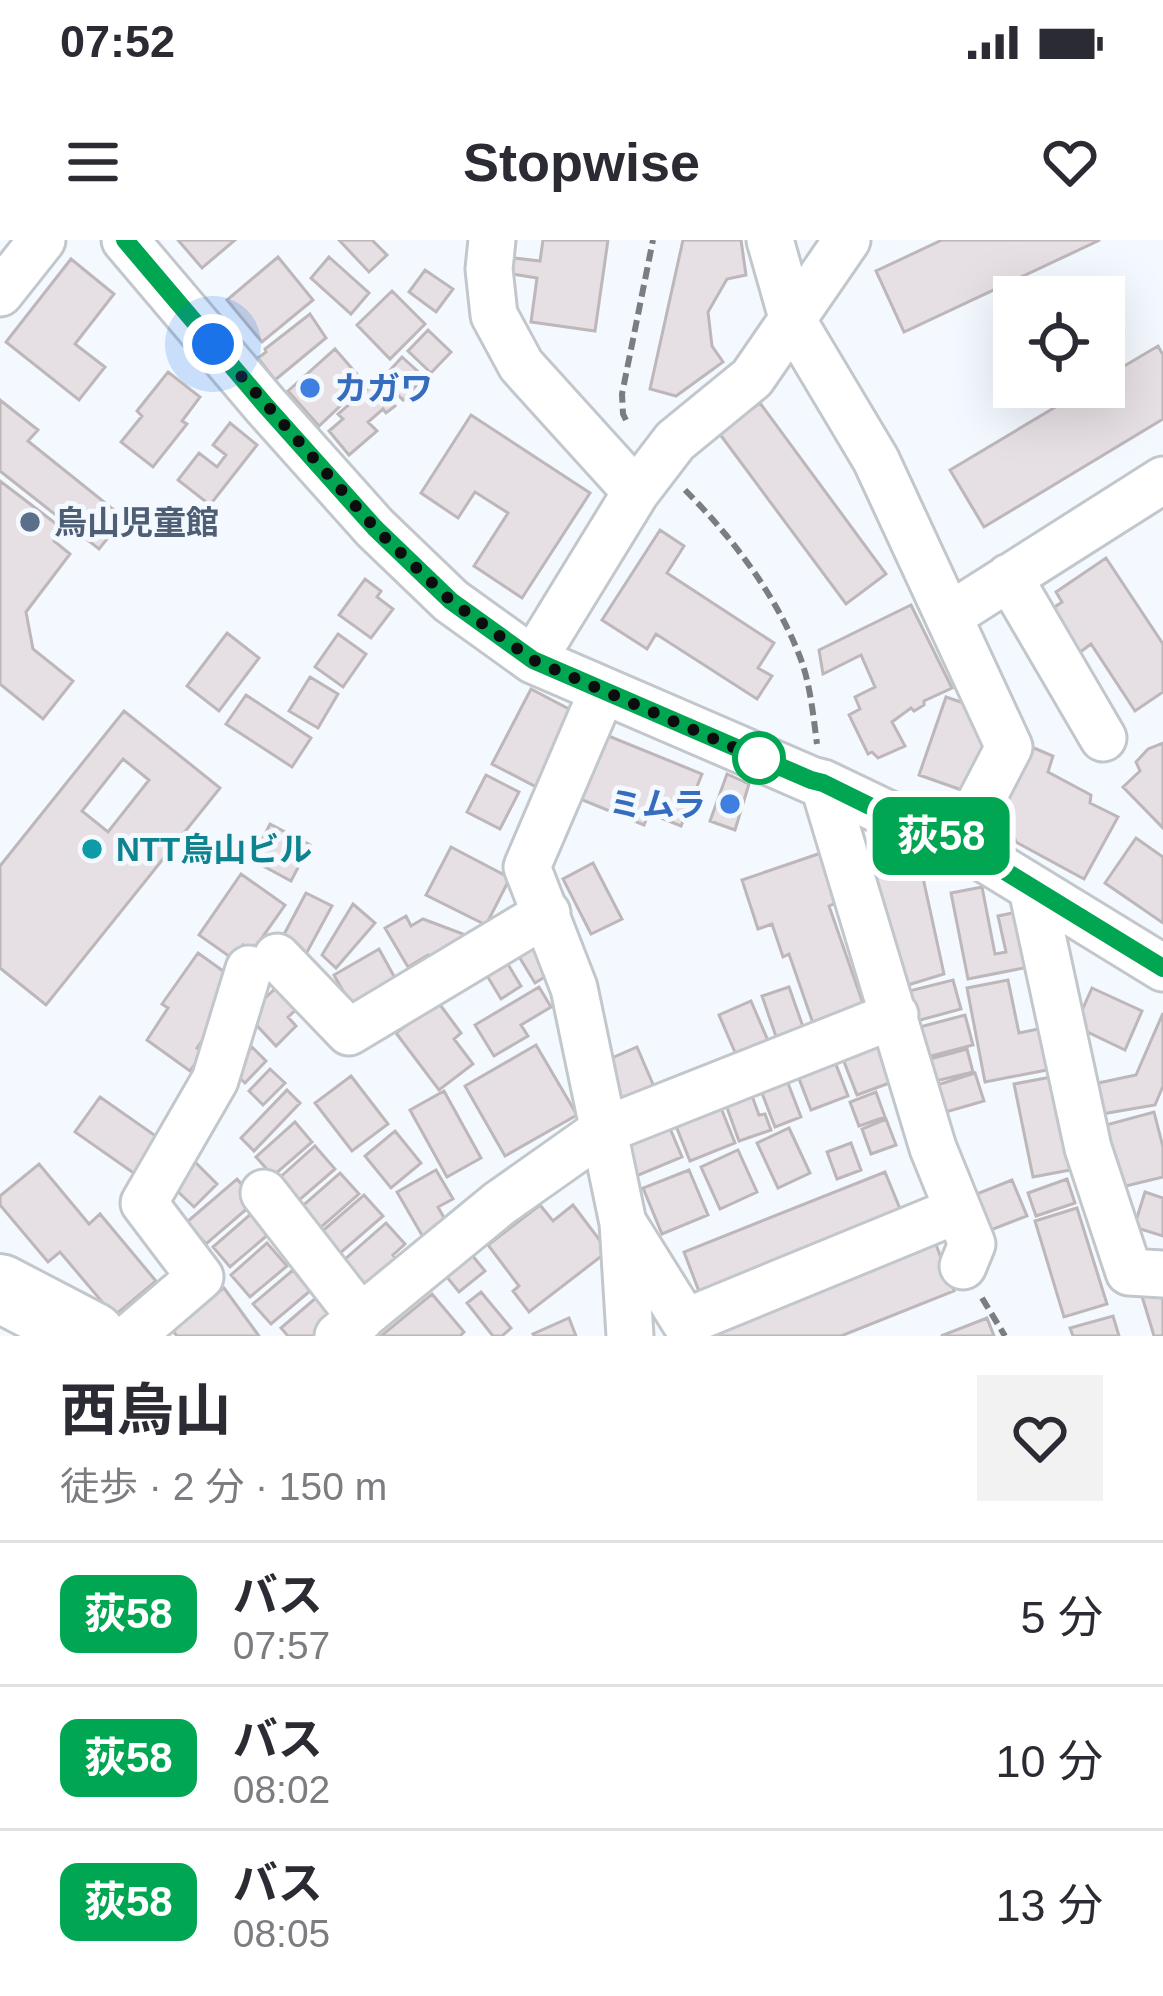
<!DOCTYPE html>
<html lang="ja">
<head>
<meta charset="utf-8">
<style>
  :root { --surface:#fff; --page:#f2f2f3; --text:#2b2b33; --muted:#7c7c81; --line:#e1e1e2 }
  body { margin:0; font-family:Helvetica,"Noto Sans JP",sans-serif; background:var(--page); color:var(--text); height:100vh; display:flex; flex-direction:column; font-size:45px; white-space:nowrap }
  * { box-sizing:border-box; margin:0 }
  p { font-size:39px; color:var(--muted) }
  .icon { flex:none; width:66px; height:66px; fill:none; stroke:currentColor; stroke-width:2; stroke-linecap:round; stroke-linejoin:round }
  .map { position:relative; height:1096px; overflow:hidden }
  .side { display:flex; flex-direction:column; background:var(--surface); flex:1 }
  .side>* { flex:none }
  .badge { padding:0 24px; border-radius:18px; font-size:42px; line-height:78px }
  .fabs { position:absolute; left:993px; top:36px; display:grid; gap:24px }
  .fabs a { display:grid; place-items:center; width:132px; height:132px; border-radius:0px; background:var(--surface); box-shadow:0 12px 48px #0002; font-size:60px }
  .you { position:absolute; width:60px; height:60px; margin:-30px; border:9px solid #fff; border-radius:50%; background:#1a73e8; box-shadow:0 0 0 18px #1a73e833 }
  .map>.badge { position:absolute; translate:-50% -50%; box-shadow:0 0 0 6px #fff }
  .round { display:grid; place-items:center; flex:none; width:126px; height:126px; border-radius:0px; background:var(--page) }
  .headline { display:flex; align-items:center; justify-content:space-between; height:204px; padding:0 60px }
  h1 { font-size:57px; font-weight:700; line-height:90px }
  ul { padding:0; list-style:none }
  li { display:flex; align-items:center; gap:36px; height:144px; padding:0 60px; border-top:3px solid var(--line) }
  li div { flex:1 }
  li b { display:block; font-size:45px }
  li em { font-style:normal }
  li .badge { min-width:132px; font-weight:700; text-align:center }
  .status { display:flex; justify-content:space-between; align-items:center; height:84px; padding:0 60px; background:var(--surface); direction:ltr }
  .status svg { height:33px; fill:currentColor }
  header { display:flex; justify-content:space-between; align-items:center; height:156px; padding:0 60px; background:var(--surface); font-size:54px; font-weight:700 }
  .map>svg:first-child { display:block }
  .building { fill:#e6dfe3; stroke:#bdb7ba; stroke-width:3; fill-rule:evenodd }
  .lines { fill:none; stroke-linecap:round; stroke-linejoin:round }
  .minor-casing { stroke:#c2c7cc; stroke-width:51 }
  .highway-casing { stroke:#c2c7cc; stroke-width:72 }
  .path { stroke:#7b7e81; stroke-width:6; stroke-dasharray:12 6; stroke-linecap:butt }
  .minor { stroke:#fff; stroke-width:45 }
  .highway { stroke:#fff; stroke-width:66 }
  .line-casing { stroke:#fff; stroke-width:27 }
  .line { stroke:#00a651; stroke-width:18 }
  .walk { stroke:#0b0d0e; stroke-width:12; stroke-dasharray:0 21.6 }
  .shop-dot { fill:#3f7fe0; stroke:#f4f9ff; stroke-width:4.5 }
  .service-dot { fill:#5c6f8a; stroke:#f4f9ff; stroke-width:4.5 }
  .stop-dot { fill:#fff; stroke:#00a651; stroke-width:6 }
  .culture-dot { fill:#0f9aa8; stroke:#f4f9ff; stroke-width:4.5 }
  .labels { text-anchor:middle; stroke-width:10; stroke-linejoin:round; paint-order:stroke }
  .shop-label { font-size:33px; font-weight:bold; fill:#366cbe; stroke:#f4f9ff; text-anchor:start }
  .service-label { font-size:33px; font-weight:bold; fill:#4e5e75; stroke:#f4f9ff; text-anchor:start }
  .culture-label { font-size:33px; font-weight:bold; fill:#0d838f; stroke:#f4f9ff; text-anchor:start }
</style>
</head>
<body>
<div class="status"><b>07:52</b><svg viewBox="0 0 49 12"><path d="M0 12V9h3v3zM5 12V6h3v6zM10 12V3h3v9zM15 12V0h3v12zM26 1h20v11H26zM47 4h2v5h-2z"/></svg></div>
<header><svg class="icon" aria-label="menu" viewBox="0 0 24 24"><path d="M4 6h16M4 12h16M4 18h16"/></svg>Stopwise<svg class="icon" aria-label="heart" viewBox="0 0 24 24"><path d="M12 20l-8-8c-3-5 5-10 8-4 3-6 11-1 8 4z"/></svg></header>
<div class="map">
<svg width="1163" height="1096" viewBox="0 0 1163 1096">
  <rect width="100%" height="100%" fill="#f4f9ff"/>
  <path class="building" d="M178,0H235L202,28Z
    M339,0H372L387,15L369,32Z
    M543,0H608L595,91L531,82L537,38L512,34L514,18L540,21Z
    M683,0H741L746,35L727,39L708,72L712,106L723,122L676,156L650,149Z
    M942,0H1100L904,92L876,31Z
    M278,17L313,60L262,102L227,60Z
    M329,17L369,53L351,74L311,38Z
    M71,19L114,54L75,104L105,127L79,160L6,102Z
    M425,30L453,49L436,72L409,52Z
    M392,51L425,84L390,119L357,85Z
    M310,74L326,98L275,140L258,118L266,112L265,109Z
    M428,90L451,112L431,133L408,111Z
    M1158,106L1163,115V179L984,287L950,230L1089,147H1104V138Z
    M335,109L362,140L354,148L356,151L319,186L288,151Z
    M402,117L424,137L403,160L382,139Z
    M168,132L200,157L182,181L187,184L153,227L121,202L142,176L137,171Z
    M375,142L395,166L386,173L383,169L368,182L377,191L349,215L329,191L343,179L338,174Z
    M0,160L38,190L28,201L124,278L99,309L0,231Z
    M760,163L886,334L846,364L719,193Z
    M471,175L590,253L522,358L474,326L508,273L475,252L458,278L421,253Z
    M230,183L257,205L210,265L178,240L199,213L217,227L226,215L213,205Z
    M0,241L63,289L54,301L70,314L26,372L33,409L73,441L43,479L0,444Z
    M660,290L684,306L667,333L774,403L758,428L772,436L757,459L656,394L647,409L602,380Z
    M1106,318L1163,404V452L1135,471L1091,404L1079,413L1050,370L1062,362L1056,352Z
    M365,339L381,351L377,357L393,369L371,398L339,375Z
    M911,365L952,448L924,461V465L914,471L911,468L892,482L905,506L878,518L872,512L868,514L849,475L860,469L855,457L875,447L861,415L823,434L819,410Z
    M227,393L259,418L219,471L187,446Z
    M338,394L366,414L343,447L315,427Z
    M310,437L338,454L318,488L289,471Z
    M531,449L584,477L546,552L492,524Z
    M246,455L311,498L292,527L226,484Z
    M946,457L975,467L991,513L976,555L919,535Z
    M124,471L220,548L46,765L0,728V626ZM123,519L149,540L108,592L82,571Z
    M606,495L702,534L681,586L649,573L644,585L580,559Z
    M1163,503V588L1123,547L1140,531L1136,522L1148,509Z
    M1034,508L1053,516L1048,532L1091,555L1090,563L1118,577L1084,639L1016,602L1012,591L1003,587L1008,573L1000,568Z
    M727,534L749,544L735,590L710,581Z
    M486,535L519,552L500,589L467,572Z
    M270,584L310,605L291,641L252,620Z
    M1136,598L1163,617V683L1105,643Z
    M451,607L510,638L486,685L426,655Z
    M897,607L901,620L918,615L944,734L898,748L860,617Z
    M821,613L838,662L829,666L866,772L815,789L789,714L783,717L772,684L758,689L742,640Z
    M593,623L622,679L591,694L563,639Z
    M241,634L285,665L252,712L243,705L233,719L199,695Z
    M982,647L995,714L1006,712L998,676L1027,670L1039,725L968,739L951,653Z
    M306,653L332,666L306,714L281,700Z
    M353,664L375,683L336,728L322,715Z
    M406,676L411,686L423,679L463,694L471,707L435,727L428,715L408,727L385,688Z
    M537,697L556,730L535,743L515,710Z
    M379,709L401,749L356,774L334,735Z
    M500,711L521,746L501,759L480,724Z
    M198,713L233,738L223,764L208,785L211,788L197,808L204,812L190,831L147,800L168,768L162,764Z
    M953,740L961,769L909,783L901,753Z
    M1008,740L1019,793L1048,787L1057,828L985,842L967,748Z
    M278,746L298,768L288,777L296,786L276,806L247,775Z
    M539,747L551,767L521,785L528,796L494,816L475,785Z
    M789,747L807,798L780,808L762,756Z
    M1092,748L1142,771L1125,810L1075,786Z
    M751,761L772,810L740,824L719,775Z
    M438,762L461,793L454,799L473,824L439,850L396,793Z
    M1163,773V846L1155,865L1096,875L1089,845L1136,835Z
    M965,775L973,805L920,819L912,789Z
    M877,800L892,842L857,855L841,814Z
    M536,805L577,875L505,916L465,846Z
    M252,807L266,821L245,843L230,829Z
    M637,807L658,856L626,870L605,821Z
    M967,809L973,832L932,842L926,820Z
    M835,822L848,856L811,870L798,836Z
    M270,829L285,843L263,865L249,851Z
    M975,833L984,861L939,874L931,847Z
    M351,836L388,884L352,911L315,863Z
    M1051,837L1070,930L1033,937L1014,844Z
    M786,838L801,877L775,887L760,848Z
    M287,850L300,863L254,911L241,898Z
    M444,851L481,918L447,937L410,870Z
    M876,852L885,877L859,886L850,862Z
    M752,856L759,875L765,874L771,890L739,901L726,865Z
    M100,857L160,899L135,934L75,892Z
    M719,863L735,903L690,921L674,881Z
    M1154,872L1163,907V937L1122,947L1106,885Z
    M886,879L896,905L871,914L862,889Z
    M295,882L312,902L273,936L256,917Z
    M669,886L682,917L629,939L617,907Z
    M789,888L810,933L778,948L757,903Z
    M395,891L421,923L391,948L365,916Z
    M851,903L861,930L837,939L827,912Z
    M315,906L335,929L297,962L277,940Z
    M738,910L757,952L720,969L701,927Z
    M193,920L217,944L194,967L170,944Z
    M39,924L89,984L100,974L156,1041L114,1076L60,1012L48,1022L0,965V956Z
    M436,930L453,959L438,967L447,983L423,997L397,952Z
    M689,930L708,975L662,994L643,948Z
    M885,932L905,981L703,1062L684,1012Z
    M340,933L359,954L319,989L300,968Z
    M237,939L256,961L206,1004L187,982Z
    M1067,939L1075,963L1036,976L1028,953Z
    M1012,940L1027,976L988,991L974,955Z
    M1145,952L1163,958V996L1134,987Z
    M364,955L383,976L338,1015L319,994Z
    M540,965L553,981L573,965L608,1011L529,1072L513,1051L519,1046L488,1005Z
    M259,967L277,987L230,1027L213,1007Z
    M1077,968L1107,1064L1064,1077L1035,981Z
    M386,983L405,1004L393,1015L400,1023L369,1051L343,1021Z
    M933,997L954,1051L841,1096H713L709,1086Z
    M267,1003L287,1026L250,1057L231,1035Z
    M463,1004L485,1031L459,1052L438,1026Z
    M293,1030L310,1051L271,1084L253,1064Z
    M1163,1047V1096H1154L1141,1053Z
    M224,1048L259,1096H177L170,1087Z
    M324,1051L342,1073L315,1096H288L281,1088Z
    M481,1052L511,1088L502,1096H493L467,1063Z
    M432,1054L464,1092L460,1096H381Z
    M1113,1076L1119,1096H1073L1070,1088Z
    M569,1078L576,1096H534L533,1094Z
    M987,1078L994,1096H941Z"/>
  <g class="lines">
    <g class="minor-casing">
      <path id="minor" d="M125,0L265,165L375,288L451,361L533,420L811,540L823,543L892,576L959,603L1163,728
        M492,0L489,29L494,75L521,125L636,252
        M770,0L793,81L876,220L1009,507L959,603
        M0,53L42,0
        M1009,337L1103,498
        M949,376L1163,240
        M533,420L636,252L675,201L752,138L847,0
        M602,452L527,627L574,748L623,983L630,1096
        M823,543L933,908L972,1004L963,1026
        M1032,649L1088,908L1129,1032L1163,1034
        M277,717L349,792L547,673
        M264,953L361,1078
        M625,986L685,1082L958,970
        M131,1096L200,1037L144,963L215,840L249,729
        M338,1096L500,963L602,891L895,775"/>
    </g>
    <g class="highway-casing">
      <path id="highway" d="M0,1048L92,1096"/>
    </g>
    <path class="path" d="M626,180L623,174L622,154L653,0
      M685,250C730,295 774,352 798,412C810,440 813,474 817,504
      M982,1058L1005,1096"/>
    <use href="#minor" class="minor"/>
    <use href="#highway" class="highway"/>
  </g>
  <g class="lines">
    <g class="line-casing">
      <path id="line" d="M125,0L265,165L375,288L451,361L533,420L811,540L823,543L892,577L959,603L1163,728"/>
    </g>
    <use href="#line" class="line"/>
    <path class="walk" d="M213,104L375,288L451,361L533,420L772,524L759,518"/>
  </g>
  <g class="shop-dot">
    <circle cx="310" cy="148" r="12"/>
    <circle cx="730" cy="564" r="12"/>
  </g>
  <circle class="service-dot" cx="30" cy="282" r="12"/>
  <circle class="stop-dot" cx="759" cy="518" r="24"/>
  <circle class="culture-dot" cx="92" cy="609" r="12"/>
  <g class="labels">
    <g class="shop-label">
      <text x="334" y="160">カガワ</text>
      <text x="706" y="576" text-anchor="end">ミムラ</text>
    </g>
    <g class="service-label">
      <text x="54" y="294">烏山児童館</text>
    </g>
    <g class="culture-label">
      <text x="116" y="621">NTT烏山ビル</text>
    </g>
  </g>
</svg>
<div class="fabs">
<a><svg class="icon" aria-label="locate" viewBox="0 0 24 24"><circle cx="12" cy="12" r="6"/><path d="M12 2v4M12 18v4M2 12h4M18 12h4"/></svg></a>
</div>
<div class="you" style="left:213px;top:104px"></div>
<b class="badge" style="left:941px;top:596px;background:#00a651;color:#fff">荻58</b>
</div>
<section class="side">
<div class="headline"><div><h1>西烏山</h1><p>徒歩 · 2 分 · 150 m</p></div><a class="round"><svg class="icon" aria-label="heart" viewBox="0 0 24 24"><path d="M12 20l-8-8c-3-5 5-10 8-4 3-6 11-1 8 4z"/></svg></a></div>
<ul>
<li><span class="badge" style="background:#00a651;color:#fff">荻58</span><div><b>バス</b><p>07:57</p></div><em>5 分</em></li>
<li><span class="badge" style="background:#00a651;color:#fff">荻58</span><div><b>バス</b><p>08:02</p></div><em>10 分</em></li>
<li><span class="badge" style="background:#00a651;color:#fff">荻58</span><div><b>バス</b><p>08:05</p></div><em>13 分</em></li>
</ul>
</section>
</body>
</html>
